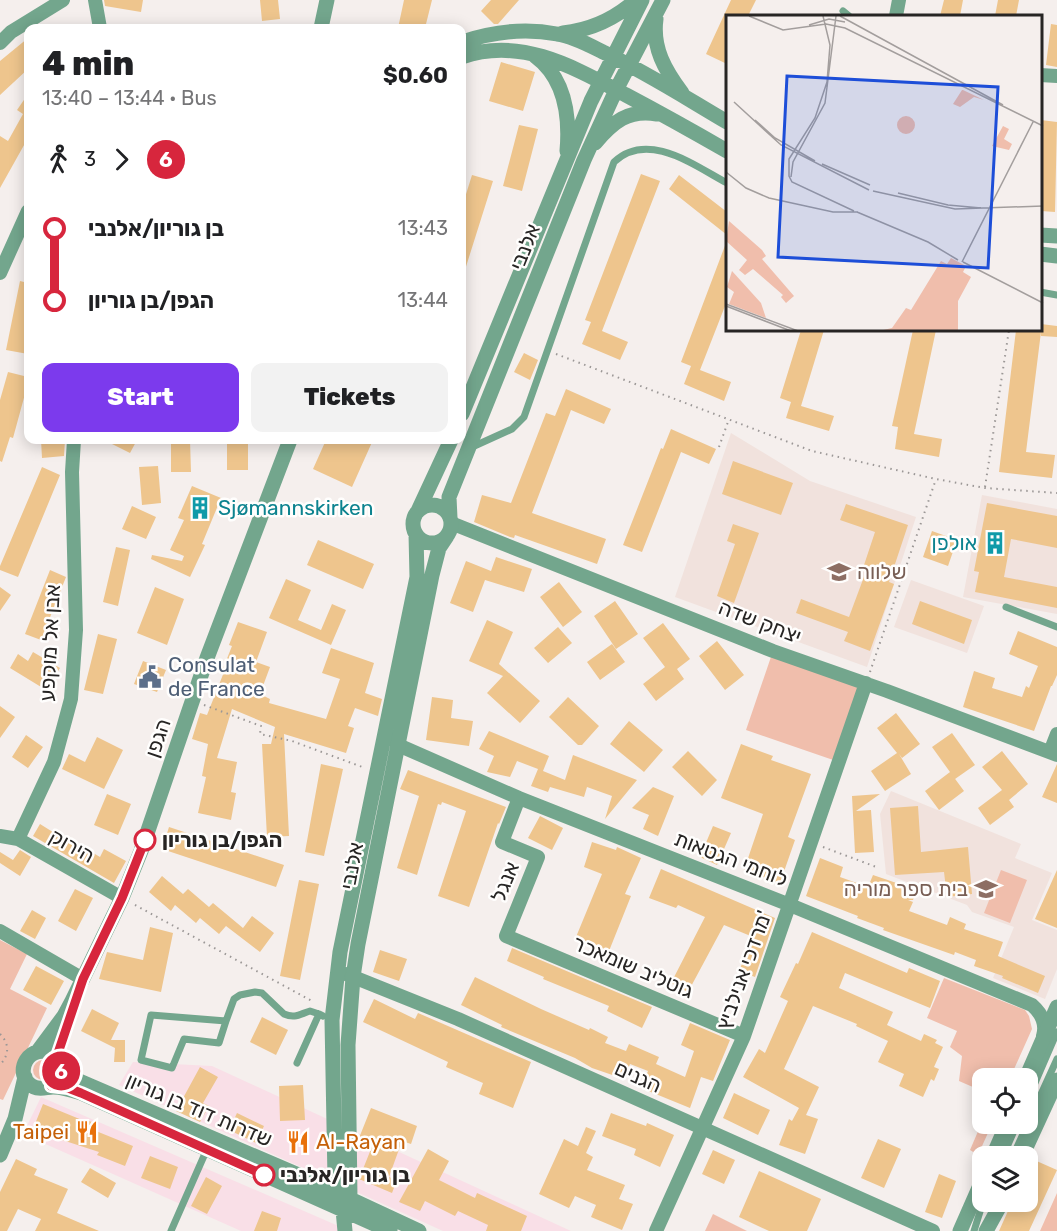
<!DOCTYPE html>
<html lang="en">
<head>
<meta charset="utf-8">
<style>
  :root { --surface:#fff; --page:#f2f2f2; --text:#202124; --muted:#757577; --accent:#7c3aed }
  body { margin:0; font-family:Rubik,Heebo,sans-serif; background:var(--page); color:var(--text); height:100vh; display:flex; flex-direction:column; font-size:22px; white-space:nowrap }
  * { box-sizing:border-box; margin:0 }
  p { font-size:20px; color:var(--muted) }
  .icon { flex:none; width:33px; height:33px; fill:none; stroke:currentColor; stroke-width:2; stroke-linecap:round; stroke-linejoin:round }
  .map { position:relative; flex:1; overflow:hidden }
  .side { position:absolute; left:24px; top:24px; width:442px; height:420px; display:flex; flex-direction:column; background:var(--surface); border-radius:12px; box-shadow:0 3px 15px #0003 }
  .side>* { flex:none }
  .badge { padding:0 12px; border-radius:20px; font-size:21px; line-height:39px }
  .controls { position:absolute; left:972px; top:1068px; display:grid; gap:12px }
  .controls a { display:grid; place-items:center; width:66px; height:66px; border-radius:12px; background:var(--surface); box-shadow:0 3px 15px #0003; font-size:30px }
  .map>.badge { position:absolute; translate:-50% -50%; box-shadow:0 0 0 3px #fff }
  .legs { display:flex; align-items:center; gap:9px; height:66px; padding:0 18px; font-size:20px }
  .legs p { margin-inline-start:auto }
  .head { display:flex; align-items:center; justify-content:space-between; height:102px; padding:0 18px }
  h1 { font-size:33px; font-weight:800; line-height:45px }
  .cta { display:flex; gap:12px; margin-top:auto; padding:12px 18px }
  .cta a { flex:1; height:69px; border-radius:12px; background:var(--accent); color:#fff; font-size:24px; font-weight:800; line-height:69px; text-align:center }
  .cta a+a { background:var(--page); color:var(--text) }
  ul { padding:0 18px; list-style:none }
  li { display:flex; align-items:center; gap:21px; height:72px; font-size:22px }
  li i { display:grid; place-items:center; width:9px; height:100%; margin:0 8px; background:currentColor }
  li i::after { content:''; width:15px; height:15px; margin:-8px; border:4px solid; border-radius:50%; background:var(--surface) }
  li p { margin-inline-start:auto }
  li:first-child i { background:linear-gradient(#0000 50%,currentColor 0) }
  li:last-child i { background:linear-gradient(currentColor 50%,#0000 0) }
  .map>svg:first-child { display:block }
  .commercial { fill:#f9dfe7 }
  .built { fill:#f1e2dd }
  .green { fill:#f0beac }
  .building { fill:#eec58d }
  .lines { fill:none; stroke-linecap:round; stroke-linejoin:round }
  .path { stroke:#9b9796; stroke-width:2; stroke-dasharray:1.5 4.5; stroke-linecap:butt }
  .service { stroke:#73a68d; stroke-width:7 }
  .minor { stroke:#73a68d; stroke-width:14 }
  .tertiary { stroke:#73a68d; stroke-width:15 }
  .line-1-casing { stroke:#fff; stroke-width:14 }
  .line-1 { stroke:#d7263d; stroke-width:9 }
  .stop-1-dot { fill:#fff; stroke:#d7263d; stroke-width:3 }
  .labels { text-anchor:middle; stroke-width:5; stroke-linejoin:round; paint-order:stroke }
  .street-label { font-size:21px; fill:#272524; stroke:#fffefd }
  .culture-label { font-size:21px; fill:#0d838f; stroke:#fffefd; text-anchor:start }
  .education-label { font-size:21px; fill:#785e54; stroke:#fffefd; text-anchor:start }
  .service-label { font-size:21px; fill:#4e5e75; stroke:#fffefd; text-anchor:start }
  .stop-label { font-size:21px; font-weight:bold; fill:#272524; stroke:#fffefd; text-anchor:start }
  .food-label { font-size:21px; fill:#c56008; stroke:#fffefd; text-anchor:end }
  .inset-road { fill:none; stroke:#a39e9d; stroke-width:1.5 }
  .view { fill:#1d4ed8; fill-opacity:0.15; stroke:#1d4ed8; stroke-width:3 }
  .inset-edge { fill:none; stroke:#272524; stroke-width:3 }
</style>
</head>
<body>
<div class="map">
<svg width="1057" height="1231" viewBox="0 0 1057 1231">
  <rect width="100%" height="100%" fill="#f5efed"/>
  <path class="commercial" d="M133,1062L212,1066L571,1231H443L119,1085Z
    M41,1097L350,1231H241L23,1134Z"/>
  <path class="built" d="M731,433L810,481L916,517L867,667L675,597Z
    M982,495L1057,509V614L963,597Z
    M911,580L984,606L967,653L894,627Z
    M891,791L1021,844L1015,858L1052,873L1032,920L1057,930V969L1045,999L993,978L1014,927L972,912L967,905L886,874L880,814Z"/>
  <path class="green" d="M773,651L866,683L839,762L746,730Z
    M1001,870L1027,880L1010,923L984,913Z
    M0,940L27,954L10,989L47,1008L3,1100L0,1099Z
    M944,978L1025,1010L1029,1016L1032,1029L1010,1078H982V1091L959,1081L962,1056L950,1047L957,1031L927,1018Z
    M33 1070a10 10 0 1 1 20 0a10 10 0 1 1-20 0Z
    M982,1122V1124H992L978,1155L970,1150Z
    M1057,1193V1231H1040Z
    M713,1214L747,1231H705Z"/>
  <path class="building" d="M104,0H143L141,12L105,6Z
    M260,0H278L280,19L262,21Z
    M404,0H432L425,28H398Z
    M491,0H519L498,24H494L481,11Z
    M731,0H756L748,16H727V64L706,54Z
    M944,0H963L960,16H940Z
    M998,0H1019L1016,16H995Z
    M1051,24L1057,25V67L1046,65Z
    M28,38V69L0,95V61Z
    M501,62L535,72L523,111L489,101Z
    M28,94V138L0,188V136L8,141L23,114L17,110Z
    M1041,120L1057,122L1055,212L1041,211Z
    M519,125L538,129L522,191L503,186Z
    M641,174L660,181L602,331L628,342L620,360L582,344L591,322L585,320Z
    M472,175L493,181L464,273H462V207Z
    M679,175L727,212V235L669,189Z
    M726,243L727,301L700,370L731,382L724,401L684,384L691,366L681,362Z
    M20,281L28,283V354L6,350Z
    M1041,324L1057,326V337L1041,336V332L1026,452L1055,455L1052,478L999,472L1016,330H1041Z
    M801,330H824L801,406L834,416L829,431L786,418L791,402L780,398Z
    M913,330H936L914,434L942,439L939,457L895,449L898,427L892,426Z
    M524,353L538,360L530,380L514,372Z
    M8,372L28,377V383L13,438L10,437L2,462L0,461V400Z
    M566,389L611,409L604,424L571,410L532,513L606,539L597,564L515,535L514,538L510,537L474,522L482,495L511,503L546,413L555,416Z
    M671,429L716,449L709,464L681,452L642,552L623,545L661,448L663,449Z
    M41,440H65L64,456L42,458Z
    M104,440H137L130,453Z
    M171,440H190L191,472H171Z
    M227,440H248V470H227Z
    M326,440H373L352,487L313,469Z
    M733,461L793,483L781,515L722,494Z
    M158,466L161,503L142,505L139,467Z
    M42,467L60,475L18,577L0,570V566Z
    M192,486L221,498L202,544L205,545L190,577L151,559L152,555L182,561L184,556L170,550L184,520L178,518Z
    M987,503L1057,516V548L1011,539L1004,577L1057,587V608L975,592L979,572L974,571Z
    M846,504L908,525L889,582L894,584L870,651L844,641L848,632L796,613L801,599L849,617L868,566L864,565L875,532L840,520Z
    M132,506L156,517L146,539L122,529Z
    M733,524L759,533L734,603L717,596L735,544L727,541Z
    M932,531L957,540L948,566L923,557Z
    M318,540L374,564L363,589L307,565Z
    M116,547L130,550L118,606L103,602Z
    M496,557L532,569L524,592L485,580L473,612L450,603L466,561L491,571Z
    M50,570L66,577L41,640L25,634Z
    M286,579L311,590L298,620L321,630L332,604L346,610L331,645L269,618Z
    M559,582L582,612L563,627L540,597Z
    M0,587L11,595L0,611Z
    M155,587L184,599L167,645L137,633Z
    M615,601L638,634L616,649L594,616Z
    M920,601L972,620L964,644L912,624Z
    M487,620L513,632L499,664L540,701L520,723L487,693L503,676L469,661Z
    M238,622L267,632L256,662L270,667L260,694L270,699L269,703L326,719L340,679L322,673L331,648L374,663L365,693L382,699L378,716L355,708L348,726L354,728L346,753L284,734L289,836L267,837L262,744H271L275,727L232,709L217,758L237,762L231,792L236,793L231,820L198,813L206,777L202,776L208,744L192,739L200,713L207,715L224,672L222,671L232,646L229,645Z
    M663,623L690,659L677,669L684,679L656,701L643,684L665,667L643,638Z
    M558,627L572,643L548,663L534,648Z
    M1018,631L1057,647V675L1052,686H1051L1034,731L963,707L974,671L995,678L992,688L1022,697L1026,686L1029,688L1038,666L1009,654Z
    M98,634L117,639L103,694L84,690Z
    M717,641L744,675L725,690L699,656Z
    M612,644L625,662L600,680L587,662Z
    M33,652L60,668L46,690L10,668L18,654L28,661Z
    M143,661L166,670L157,692L134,684Z
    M432,697L453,700L451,718L473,721L469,746L426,740Z
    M568,697L599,726L582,745H578L549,717Z
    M0,706L15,717L0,738Z
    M896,713L920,744L902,758L899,754L911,774L885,791L871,771L897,753L877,728Z
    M629,721L663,750L644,772L610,744Z
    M489,731L549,756L543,771L565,780L573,755L637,780L605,819L612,796L587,787L584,797L550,787L548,792L531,786L538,769L517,761L510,777L487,772L494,756L479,749Z
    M952,733L975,765L955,779L932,747Z
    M26,735L43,747L28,768L12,757Z
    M97,737L123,750L104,789L62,769L69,754L85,762Z
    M741,744L773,756L771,760L811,774L788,837L795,840L780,883L744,870L763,814L721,798Z
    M688,751L717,780L702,796L672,767Z
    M1002,751L1028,784L1009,800L1014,807L990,825L978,808L1002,790L982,767Z
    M321,764L343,769L324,856L305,852Z
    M1057,764V803L1042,797Z
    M408,770L506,807L499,824L498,823L469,907L438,896L466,811L442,802L441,805L438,804L417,875L397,868L419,796L400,789Z
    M950,772L964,791L939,810L925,791Z
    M653,787L674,796L658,836L643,829L649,815L632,808Z
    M107,794L131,804L118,835L94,825Z
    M880,794L856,811L871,810L874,852L855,853L852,796Z
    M918,806L921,852L968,847L972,894L947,897L944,872L895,875L890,808Z
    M540,816L563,828L552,850L528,838Z
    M40,824L72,844L73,841L100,857L104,849L126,861L114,883L33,836Z
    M713,826L731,833L717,865L700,857Z
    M169,827L284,865L276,887L162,849Z
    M592,842L616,850L617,847L641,858L625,894L631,896L609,951L576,937L602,874L584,867Z
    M20,850L31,857L20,876L0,863V852L13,860Z
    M820,858L843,867L840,877L868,887L873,875L917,890L913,900H908L913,902L909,911L947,925L950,917L966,924L964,929L1003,942L998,956L1045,976L1038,993L1002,978L1003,976L974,966L976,960L955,952L954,955L883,930L884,928L857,918L858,916L806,896Z
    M661,869L775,918L755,977L739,971L753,937L724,925L688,992L671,983L705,917L678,905L676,908L649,898Z
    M1057,870V928L1035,919Z
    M162,876L183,894L188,889L209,907L213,903L243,928L252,916L274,933L260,952L226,926L219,934L200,918L196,923L175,905L171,911L149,892Z
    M299,880L319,884L300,980L280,976Z
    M75,889L93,898L76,931L58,921Z
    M32,910L46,918L35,939L20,931Z
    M150,927L173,933L161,992L99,979L107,952L143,960Z
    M812,932L907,973L909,968L940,981L930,1008L845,973L839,988L893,1012L887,1025L921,1041L924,1034L937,1040L935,1043L943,1047L934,1067L939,1069L934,1081L931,1079L923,1097L899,1086L904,1074L878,1062L888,1041L856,1026L857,1024L813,1006L784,1069L819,1087L806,1115L818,1119L805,1154L779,1145L789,1119L792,1121L799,1108L743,1077L759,1049L765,1053L788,1001L780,997L796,963L798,964Z
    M512,948L652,1007L642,1028L607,1011L609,1006L543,979L544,977L507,961Z
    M380,950L407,959L399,981L373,972Z
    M36,966L64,981L51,1005L23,990Z
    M475,977L541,1009L589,1030L590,1028L608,1037L605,1043L626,1051L629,1044L659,1057L656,1064L685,1077L694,1051L681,1045L690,1023L730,1040L713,1081L701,1077L690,1108L641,1088L648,1071L630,1064L624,1079L592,1068L575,1058L501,1027L502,1025L461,1005Z
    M374,999L415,1019L418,1013L531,1062L513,1108L479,1094L483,1083L446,1067L448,1062L363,1022Z
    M92,1009L119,1023L111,1040H125V1062H114L115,1048L81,1031Z
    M262,1017L288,1030L276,1055L250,1042Z
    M200,1067L218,1077L203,1103L209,1106L200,1122L176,1111Z
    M303,1085L305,1120L280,1121L279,1086Z
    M734,1093L770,1110L758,1135L723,1118Z
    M43,1104L82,1120L83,1119L98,1124L96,1131L133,1146L125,1166L97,1155L99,1152L53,1137L55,1132L35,1124Z
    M371,1108L417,1126L411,1144L402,1141L389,1177L397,1180L392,1193L359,1179L373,1144L359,1138Z
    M237,1113L264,1126L256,1143L229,1130Z
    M611,1113L646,1126L647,1123L674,1135L660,1167L634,1155L636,1149L602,1136Z
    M586,1127L596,1131L586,1153L593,1157L587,1170L625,1185L619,1199L633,1204L622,1230L591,1217L596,1205L575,1196L569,1208L539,1194L564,1139L578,1146Z
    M878,1139L901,1149L884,1188L861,1178Z
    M428,1149L449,1161L439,1180L475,1198L477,1193L527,1216L521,1231H486L488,1225L458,1211L455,1216L425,1201L420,1211L399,1202Z
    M713,1150L735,1160L724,1184L702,1174Z
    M150,1156L178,1167L170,1189L141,1178Z
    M16,1159L37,1169L34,1175L68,1189L57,1213L99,1231H35L41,1219L18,1209L7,1231H0V1192Z
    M1032,1159L1057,1170L1029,1231H999L1012,1202H1028V1168Z
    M90,1168L116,1183L108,1198L81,1182Z
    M759,1171L821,1199L807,1231H769L739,1217Z
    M939,1174L956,1181L942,1218L925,1212Z
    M206,1177L222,1186L207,1214L191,1206Z
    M262,1211L281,1218L277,1231H254Z"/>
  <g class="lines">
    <path class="path" d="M556,354L812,451L936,479L985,488L1057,493
      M719,447L729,419
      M985,487L1009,330
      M870,672L936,479
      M204,705L261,726L260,734L292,741L365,768
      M823,847L879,868
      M135,905L312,1001
      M0,1034C10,1044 9,1055 0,1065"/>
    <path class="service" d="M843,11L849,16
      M1040,292L1057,295
      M470,448L512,429L524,417L614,162C648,130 695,166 727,183
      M1006,607L1057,627
      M226,1021L219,1043L184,1039L172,1068L141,1060L151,1015L226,1021L234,999L240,995L255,992L262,993L284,1014C295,1019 300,1014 310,1011L319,1014
      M297,1063L319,1014L323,1016
      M1028,1099L1057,1032
      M1003,1156L1017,1124
      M1013,1156L1057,1059
      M171,1231L207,1149
      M974,1231L983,1202"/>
    <path class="minor" d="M95,0L100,28
      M896,16L899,0
      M0,43L11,32L63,0
      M1040,75L1057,76
      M0,273L28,211
      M451,523L773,651L887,691L1057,755
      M392,736L398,745L519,798L790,905L1032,1005C1041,1013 1047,1023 1043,1036
      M1050,752L1057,734
      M519,798L502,842L538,857L506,936L744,1036
      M0,836L18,839L122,898
      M18,839L54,762L71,699L76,630L72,472L74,440
      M0,931L83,979
      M346,974L458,1019L933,1231
      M656,1231L744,1036L866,683"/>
    <path class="tertiary" d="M656,19C652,48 665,70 682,93
      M321,28L327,0
      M563,33C590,30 616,18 636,0
      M462,42C492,32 526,28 557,34C573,36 589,45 603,52C646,72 686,98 727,122
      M535,56C565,78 570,116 567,151
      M462,57C521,36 575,68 626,95C660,113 694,132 727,151
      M595,143C613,122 628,109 657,114
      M1040,235L1057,236
      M1040,254L1057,256
      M462,414L591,101L642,0
      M413 524a19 19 0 1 1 38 0a19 19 0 1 1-38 0Z
      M418,511L451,440
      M450,518L449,497L584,160L616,90L663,0
      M38,1051L64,1016L72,1001L122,898L141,851L207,658L290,440
      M56,1056L68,1018
      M61,1071L72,1078L303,1177L419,1231
      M1026,1078L1057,1007
      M51,1086C63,1077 63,1068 56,1056C30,1038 10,1075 34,1087C40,1090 47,1087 53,1087C63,1087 72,1090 81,1093L390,1231
      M0,1155L15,1119L25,1077
      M993,1156L1007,1124
      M1022,1156L1057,1080
      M343,1210L350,1199L348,1045L353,977L358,944L432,575L439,548L447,536
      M345,1231L343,1210L336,1193L335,1178L332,1020L340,952L417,577L416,534
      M960,1231L982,1181
      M986,1231L1002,1202"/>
  </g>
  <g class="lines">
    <g class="line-1-casing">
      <path id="line-1" d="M145,840L122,898L83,979L57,1056C63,1068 63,1078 51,1086L68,1088L81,1093L264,1175"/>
    </g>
    <use href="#line-1" class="line-1"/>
  </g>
  <defs>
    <g id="building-bare" transform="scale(1.8)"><path d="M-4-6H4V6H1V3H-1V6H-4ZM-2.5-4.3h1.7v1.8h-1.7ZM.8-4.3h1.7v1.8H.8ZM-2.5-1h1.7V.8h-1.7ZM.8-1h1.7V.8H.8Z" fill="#0f9aa8" stroke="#fffefd" stroke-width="2.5" paint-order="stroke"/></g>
    <g id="school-bare" transform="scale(1.8)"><path d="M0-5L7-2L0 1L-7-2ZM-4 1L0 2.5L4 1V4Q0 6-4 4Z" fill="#8d6e63" stroke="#fffefd" stroke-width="2.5" paint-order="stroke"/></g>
    <g id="civic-bare" transform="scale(1.8)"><path d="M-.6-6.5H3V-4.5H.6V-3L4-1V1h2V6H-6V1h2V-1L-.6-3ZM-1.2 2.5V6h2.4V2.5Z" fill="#5c6f8a" stroke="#fffefd" stroke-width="2.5" paint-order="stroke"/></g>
    <g id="restaurant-bare" transform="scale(1.8)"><path d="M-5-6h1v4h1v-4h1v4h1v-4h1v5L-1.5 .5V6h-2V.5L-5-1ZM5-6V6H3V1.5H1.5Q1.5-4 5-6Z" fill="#e8710a" stroke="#fffefd" stroke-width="2.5" paint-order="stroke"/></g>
  </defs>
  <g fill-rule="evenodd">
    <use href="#building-bare" x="200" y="508"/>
    <use href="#building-bare" x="995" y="543"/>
    <use href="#school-bare" x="839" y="572"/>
    <use href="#civic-bare" x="150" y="677"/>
    <use href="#school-bare" x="986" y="889"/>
    <use href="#restaurant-bare" x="87" y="1132"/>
    <use href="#restaurant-bare" x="298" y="1142"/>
  </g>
  <g class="stop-1-dot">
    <circle cx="145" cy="840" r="10"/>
    <circle cx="264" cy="1175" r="10"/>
  </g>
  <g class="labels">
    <g class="street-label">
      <text transform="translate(525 247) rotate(-68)" y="7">אלנבי</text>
      <text transform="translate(760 622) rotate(21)" y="7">יצחק שדה</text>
      <text transform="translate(50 643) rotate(-87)" y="7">אבן אל מוקפע</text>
      <text transform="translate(158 738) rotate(-71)" y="7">הגפן</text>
      <text transform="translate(72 846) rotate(29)" y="7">הירוק</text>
      <text transform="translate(731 859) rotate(21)" y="7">לוחמי הגטאות</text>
      <text transform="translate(352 866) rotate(-79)" y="7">אלנבי</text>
      <text transform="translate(505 882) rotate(-67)" y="7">אנגל</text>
      <text transform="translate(633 967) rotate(23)" y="7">גוטליב שומאכר</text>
      <text transform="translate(744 970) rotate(-70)" y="7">מרדכי אנילביץ'</text>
      <text transform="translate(638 1077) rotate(24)" y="7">הגנים</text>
      <text transform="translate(199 1110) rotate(23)" y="7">שדרות דוד בן גוריון</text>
    </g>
    <g class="culture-label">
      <text x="218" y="515">Sjømannskirken</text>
      <text x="977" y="550" text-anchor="end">אולפן</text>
    </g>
    <g class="education-label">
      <text x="857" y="579">שלווה</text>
      <text x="968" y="896" text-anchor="end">בית ספר מוריה</text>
    </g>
    <g class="service-label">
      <text x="168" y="672">Consulat<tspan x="168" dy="24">de France</tspan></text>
    </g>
    <g class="stop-label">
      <text x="162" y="847">הגפן/בן גוריון</text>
      <text x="280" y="1182">בן גוריון/אלנבי</text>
    </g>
    <g class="food-label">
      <text x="69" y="1139">Taipei</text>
      <text x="316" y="1149" text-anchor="start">Al-Rayan</text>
    </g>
  </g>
  <g transform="translate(726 15)">
    <rect width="316" height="316" fill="#f5efed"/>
    <path d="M236,75H237L258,85L248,82L234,92L227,89ZM171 110a9 9 0 1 1 18 0a9 9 0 1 1-18 0ZM277,111L283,114L278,124L286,129L283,135L266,131ZM3,206L36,235L40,241L36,244L68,281L60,288L55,282L57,280L27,254L19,260L13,255L21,245L0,226ZM225,243L240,251L237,257L245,262L232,286V316H153L166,313L180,293L185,295L215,246L221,249ZM6,256L35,288L40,303L3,289L8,277L1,272Z" fill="#f0beac"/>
    <path class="inset-road" d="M23,1L57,15L100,9L119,13L317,111M97,1L104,30L101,67L89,103L63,144V161L66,167L128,196M114,1L277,90M83,10L103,4L119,7M8,87L55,130L143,175M29,105L49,123L89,146M96,149L144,170M0,157L20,173L43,183L107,197H132M65,162L67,147L99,88L110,1M147,176L229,194L317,191M172,178L222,190L255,193M131,197L202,227L232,245M236,247L307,107M237,247L317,288M0,289L72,316M0,291L65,316"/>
    <path class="view" d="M61,61L272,72L262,253L52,242Z"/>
    <rect width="316" height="316" class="inset-edge"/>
  </g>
</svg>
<div class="controls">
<a><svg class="icon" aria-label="locate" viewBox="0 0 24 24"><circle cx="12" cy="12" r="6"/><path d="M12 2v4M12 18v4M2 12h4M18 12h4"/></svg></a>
<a><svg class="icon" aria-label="layers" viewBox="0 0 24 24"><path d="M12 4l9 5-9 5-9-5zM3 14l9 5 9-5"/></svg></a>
</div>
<b class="badge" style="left:61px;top:1071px;background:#d7263d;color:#fff">6</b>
<section class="side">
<div class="head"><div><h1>4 min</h1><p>13:40 – 13:44 · Bus</p></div><b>$0.60</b></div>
<div class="legs"><svg class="icon" aria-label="walk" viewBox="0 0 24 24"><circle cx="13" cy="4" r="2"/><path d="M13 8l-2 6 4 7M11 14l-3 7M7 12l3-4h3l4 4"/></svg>3<svg class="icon" aria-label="forward" viewBox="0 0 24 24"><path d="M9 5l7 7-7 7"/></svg><b class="badge" style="background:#d7263d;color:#fff">6</b></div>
<ul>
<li><i style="color:#d7263d"></i><b>בן גוריון/אלנבי</b><p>13:43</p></li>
<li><i style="color:#d7263d"></i><b>הגפן/בן גוריון</b><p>13:44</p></li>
</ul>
<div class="cta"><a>Start</a><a>Tickets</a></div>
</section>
</div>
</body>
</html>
